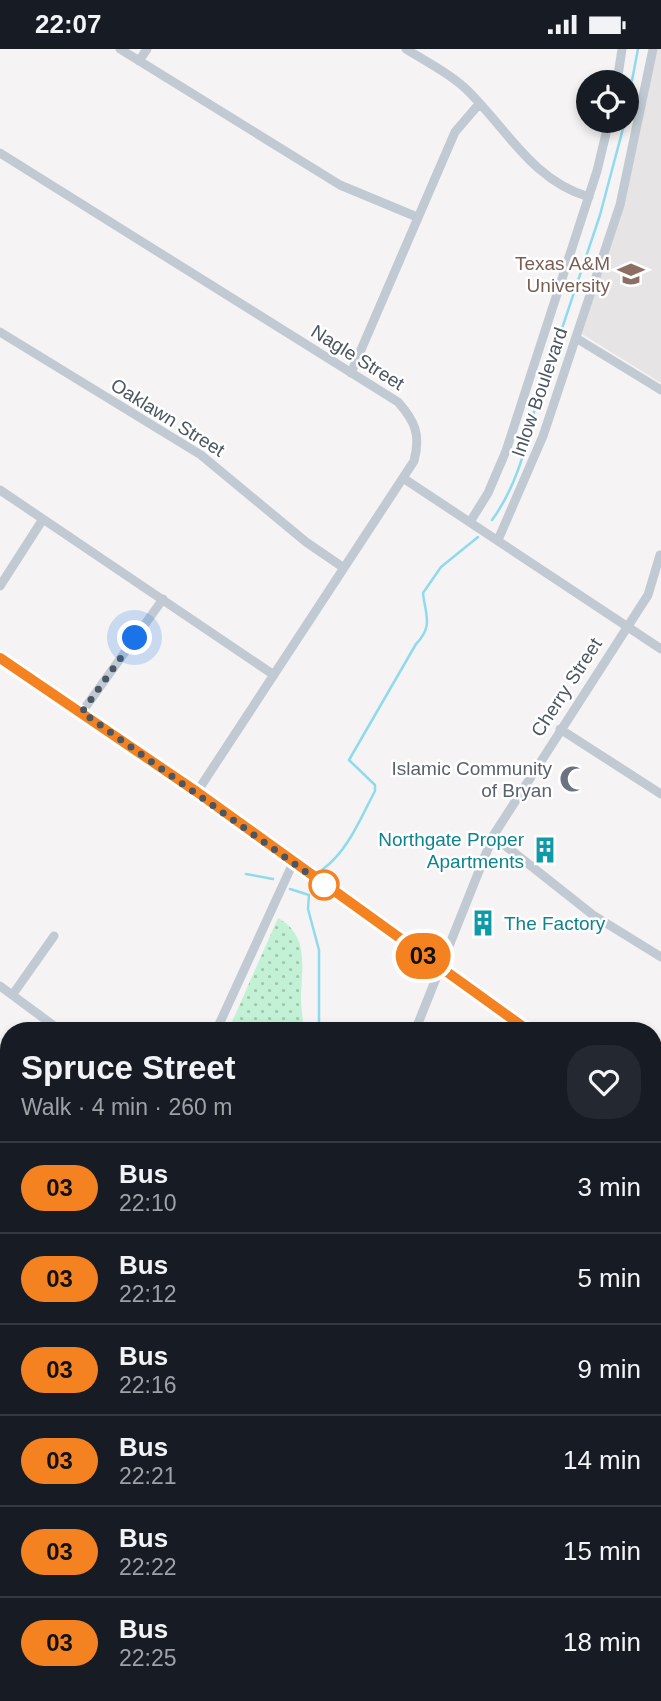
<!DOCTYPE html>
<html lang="en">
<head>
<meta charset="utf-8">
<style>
  :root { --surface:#171b24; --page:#242831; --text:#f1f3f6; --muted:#9ea1a6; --line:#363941 }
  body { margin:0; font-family:Arial,sans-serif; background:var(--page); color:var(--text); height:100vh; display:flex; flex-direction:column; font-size:26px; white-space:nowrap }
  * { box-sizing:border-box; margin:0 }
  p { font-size:23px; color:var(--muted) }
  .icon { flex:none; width:38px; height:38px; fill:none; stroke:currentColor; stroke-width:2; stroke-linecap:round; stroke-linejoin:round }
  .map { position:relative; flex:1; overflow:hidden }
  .drawer { position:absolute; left:0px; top:973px; width:662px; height:679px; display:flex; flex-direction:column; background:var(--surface); border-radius:28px 28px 0 0; box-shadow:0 4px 10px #0003 }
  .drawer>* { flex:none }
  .badge { padding:0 14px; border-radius:23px; font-size:24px; line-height:46px }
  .fabs { position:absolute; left:576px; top:21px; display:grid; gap:14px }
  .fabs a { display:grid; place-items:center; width:63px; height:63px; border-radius:50%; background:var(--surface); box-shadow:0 4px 10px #0003; font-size:35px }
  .you { position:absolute; width:35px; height:35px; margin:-18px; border:5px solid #fff; border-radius:50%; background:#1a73e8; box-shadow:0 0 0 10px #1a73e833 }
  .map>.badge { position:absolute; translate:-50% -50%; box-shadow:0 0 0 4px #fff }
  .round { display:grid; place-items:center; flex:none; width:74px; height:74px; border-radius:28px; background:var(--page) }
  .headline { display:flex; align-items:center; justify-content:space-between; height:119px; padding:0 21px }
  h1 { font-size:33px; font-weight:700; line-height:52px }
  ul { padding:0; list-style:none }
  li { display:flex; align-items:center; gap:21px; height:91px; padding:0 21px; border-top:2px solid var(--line) }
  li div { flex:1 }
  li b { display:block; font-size:26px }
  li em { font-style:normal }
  li .badge { min-width:77px; font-weight:700; text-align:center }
  .status { display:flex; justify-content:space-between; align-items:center; height:49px; padding:0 35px; background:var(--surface); direction:ltr }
  .status svg { height:19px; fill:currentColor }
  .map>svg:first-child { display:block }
  .education { fill:#e6e4e5 }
  .grass { fill:url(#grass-dots) }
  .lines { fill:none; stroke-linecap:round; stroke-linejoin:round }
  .stream { stroke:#90daee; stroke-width:2.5 }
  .street { stroke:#c1cad2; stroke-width:9 }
  .secondary { stroke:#c1cbd6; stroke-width:12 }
  .rail { stroke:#b5b8bd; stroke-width:2.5 }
  .line-casing { stroke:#fff; stroke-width:16 }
  .line { stroke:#f58220; stroke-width:10 }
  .walk { stroke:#4a5661; stroke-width:7; stroke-dasharray:0 12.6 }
  .stop-dot { fill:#fff; stroke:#f58220; stroke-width:3.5 }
  .labels { text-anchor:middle; stroke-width:5; stroke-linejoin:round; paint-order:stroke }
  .education-label { font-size:19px; fill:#785e54; stroke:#fff; text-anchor:end }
  .street-label { font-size:19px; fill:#4a5661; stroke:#fff }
  .worship-label { font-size:19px; fill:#5b616d; stroke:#fff; text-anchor:end }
  .culture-label { font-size:19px; fill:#0d838f; stroke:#fff; text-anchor:end }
</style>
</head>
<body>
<div class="status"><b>22:07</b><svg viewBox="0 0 49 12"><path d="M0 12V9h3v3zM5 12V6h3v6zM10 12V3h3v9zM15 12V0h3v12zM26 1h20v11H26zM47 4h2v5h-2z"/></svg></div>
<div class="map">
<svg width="661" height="1652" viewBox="0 0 661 1652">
  <defs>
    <pattern id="grass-dots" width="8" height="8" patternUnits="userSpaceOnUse" patternTransform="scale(1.75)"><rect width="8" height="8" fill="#c3f1d5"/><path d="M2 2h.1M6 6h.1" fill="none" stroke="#a0c6b0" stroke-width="1.8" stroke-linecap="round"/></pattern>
  </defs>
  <rect width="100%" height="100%" fill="#f5f3f3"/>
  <path class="education" d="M657,0H661V334L582,285L620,165Z
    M0,1400L9,1407V1643H304L315,1652H0Z"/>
  <path class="grass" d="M278,869C309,886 302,917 301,948C301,959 303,971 304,982H228Z"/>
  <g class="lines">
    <path class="stream" d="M626,63L638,0
      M492,471C514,441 526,402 533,366L600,166L625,72
      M323,820C348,802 361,768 375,742V736L349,711L416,595C434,577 425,565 423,544L441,518L478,488
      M246,825L273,830
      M290,840L309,846L308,860L319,901V982"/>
    <path class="street" d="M120,0L340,136L417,168
      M406,0C425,12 448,23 465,39C506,78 531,131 589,148
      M139,12L147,0
      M617,33L622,0
      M0,104L398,353C415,372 421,386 414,412L197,743
      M0,283L201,406L306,493L344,519
      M576,289L661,341
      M351,324L455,83L479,55
      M403,429L661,600
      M0,441L274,626
      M470,473L488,444L506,402L597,122L609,72
      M498,491L543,387L620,156L653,0
      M0,537L43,470
      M0,609L197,743L529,982
      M82,663L163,550
      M560,680L661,745
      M493,787L593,866L661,908
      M0,937L61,982
      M13,945L54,887
      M42,982L48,973
      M216,982L293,814
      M415,982L493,787L648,546L660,506
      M0,1047L9,1033
      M653,1071L661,1077
      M653,1250L661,1255
      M653,1413L661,1419
      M653,1481L661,1468
      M653,1611L661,1618
      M545,1652L550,1643"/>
    <path class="secondary" d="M0,1258L9,1266
      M443,1643L450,1652"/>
    <path class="rail" d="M0,1297L9,1304
      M0,1358L9,1365
      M345,1643L355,1652
      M397,1643L405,1652"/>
  </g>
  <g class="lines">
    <g class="line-casing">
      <path id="line" d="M0,609L197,743L529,982"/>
    </g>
    <use href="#line" class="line"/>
    <path class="walk" d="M135,589L82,663L324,836"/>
  </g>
  <defs>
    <g id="university-bare" transform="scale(2.1)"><path d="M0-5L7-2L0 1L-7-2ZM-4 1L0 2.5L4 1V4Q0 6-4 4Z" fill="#8d6e63" stroke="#fff" stroke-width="2.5" paint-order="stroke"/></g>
    <g id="mosque-bare" transform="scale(2.1)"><path d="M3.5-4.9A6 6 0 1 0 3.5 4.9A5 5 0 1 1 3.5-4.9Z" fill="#6b7280" stroke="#fff" stroke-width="2.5" paint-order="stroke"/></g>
    <g id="building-bare" transform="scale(2.1)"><path d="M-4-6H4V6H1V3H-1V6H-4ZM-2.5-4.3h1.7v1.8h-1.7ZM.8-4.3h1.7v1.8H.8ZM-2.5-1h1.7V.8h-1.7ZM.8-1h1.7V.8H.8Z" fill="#0f9aa8" stroke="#fff" stroke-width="2.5" paint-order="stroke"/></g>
  </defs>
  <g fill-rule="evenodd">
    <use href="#university-bare" x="631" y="225"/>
    <use href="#mosque-bare" x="573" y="730"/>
    <use href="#building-bare" x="545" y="801"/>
    <use href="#building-bare" x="483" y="874"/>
  </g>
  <circle class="stop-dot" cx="324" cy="836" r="14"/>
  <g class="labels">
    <g class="education-label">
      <text x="610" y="221">Texas A&amp;M<tspan x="610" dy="22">University</tspan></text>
    </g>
    <g class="street-label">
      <text transform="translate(358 308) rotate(32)" y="7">Nagle Street</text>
      <text transform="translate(539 343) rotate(-71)" y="7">Inlow Boulevard</text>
      <text transform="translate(168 368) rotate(32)" y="7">Oaklawn Street</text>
      <text transform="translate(566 638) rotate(-57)" y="7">Cherry Street</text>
    </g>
    <g class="worship-label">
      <text x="552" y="726">Islamic Community<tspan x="552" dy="22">of Bryan</tspan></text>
    </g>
    <g class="culture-label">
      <text x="524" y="797">Northgate Proper<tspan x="524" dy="22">Apartments</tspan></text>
      <text x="504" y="881" text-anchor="start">The Factory</text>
    </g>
  </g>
</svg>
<div class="fabs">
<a><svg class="icon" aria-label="locate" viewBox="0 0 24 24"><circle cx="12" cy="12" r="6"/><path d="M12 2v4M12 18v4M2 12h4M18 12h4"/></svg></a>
</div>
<div class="you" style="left:135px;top:589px"></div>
<b class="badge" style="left:423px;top:907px;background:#f58220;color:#111">03</b>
<section class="drawer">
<div class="headline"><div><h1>Spruce Street</h1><p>Walk · 4 min · 260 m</p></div><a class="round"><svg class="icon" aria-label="heart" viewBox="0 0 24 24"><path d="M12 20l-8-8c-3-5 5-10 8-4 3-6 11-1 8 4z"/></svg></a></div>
<ul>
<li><span class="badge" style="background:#f58220;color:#111">03</span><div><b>Bus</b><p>22:10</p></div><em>3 min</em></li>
<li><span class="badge" style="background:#f58220;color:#111">03</span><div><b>Bus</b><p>22:12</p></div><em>5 min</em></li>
<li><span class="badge" style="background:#f58220;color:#111">03</span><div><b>Bus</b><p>22:16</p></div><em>9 min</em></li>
<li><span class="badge" style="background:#f58220;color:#111">03</span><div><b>Bus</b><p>22:21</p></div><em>14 min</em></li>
<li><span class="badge" style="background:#f58220;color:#111">03</span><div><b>Bus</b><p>22:22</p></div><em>15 min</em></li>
<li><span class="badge" style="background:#f58220;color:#111">03</span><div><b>Bus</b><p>22:25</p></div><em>18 min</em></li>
</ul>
</section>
</div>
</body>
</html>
